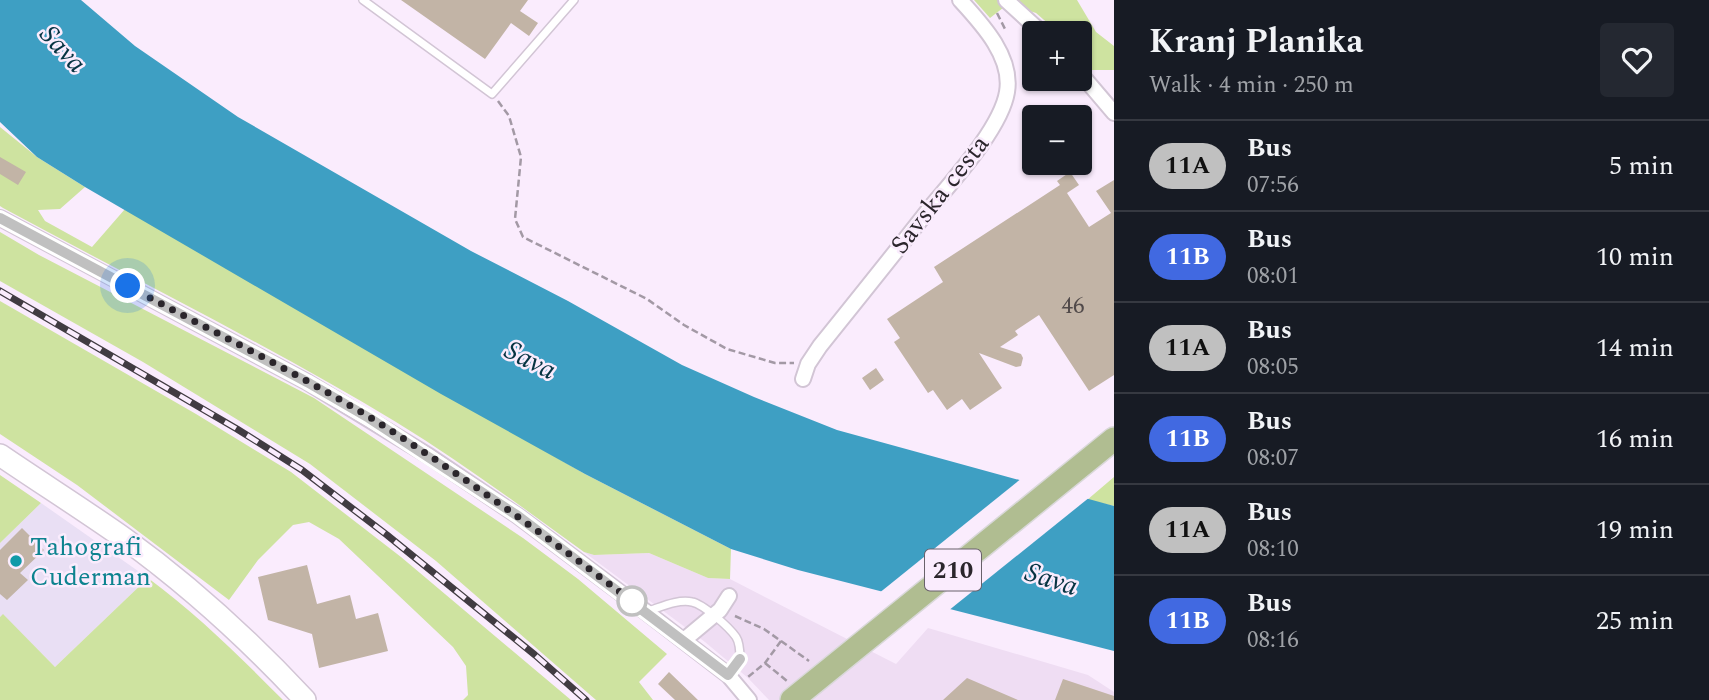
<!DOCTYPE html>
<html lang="en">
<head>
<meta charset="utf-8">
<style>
  :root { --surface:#171b24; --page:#242831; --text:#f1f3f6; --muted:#9ea1a6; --line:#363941 }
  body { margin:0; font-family:Spectral,serif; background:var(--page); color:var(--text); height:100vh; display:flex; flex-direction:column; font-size:26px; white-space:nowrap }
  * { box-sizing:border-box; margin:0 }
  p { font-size:23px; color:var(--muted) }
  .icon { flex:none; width:38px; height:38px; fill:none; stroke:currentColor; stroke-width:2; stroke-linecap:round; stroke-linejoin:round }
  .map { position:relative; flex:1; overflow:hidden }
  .sheet { display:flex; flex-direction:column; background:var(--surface); width:595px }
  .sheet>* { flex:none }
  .badge { padding:0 14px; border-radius:23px; font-size:24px; line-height:46px }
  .controls { position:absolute; left:1022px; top:21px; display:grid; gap:14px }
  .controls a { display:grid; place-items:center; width:70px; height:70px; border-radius:7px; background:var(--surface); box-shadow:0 2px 5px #0004; font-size:35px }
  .you { position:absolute; width:35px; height:35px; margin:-18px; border:5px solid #fff; border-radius:50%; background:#1a73e8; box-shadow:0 0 0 10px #1a73e833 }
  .map>.badge { position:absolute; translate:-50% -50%; box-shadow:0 0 0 4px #fff }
  .round { display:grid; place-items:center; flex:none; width:74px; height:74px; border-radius:7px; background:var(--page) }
  .overview { display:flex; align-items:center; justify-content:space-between; height:119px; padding:0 35px }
  h1 { font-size:33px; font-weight:700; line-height:52px }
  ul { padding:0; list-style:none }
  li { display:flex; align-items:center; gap:21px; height:91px; padding:0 35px; border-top:2px solid var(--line) }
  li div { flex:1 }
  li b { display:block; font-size:26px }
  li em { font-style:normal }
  li .badge { min-width:77px; font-weight:700; text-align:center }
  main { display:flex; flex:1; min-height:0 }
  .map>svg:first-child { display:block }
  .commercial { fill:#e9dff4 }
  .built { fill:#efddf3 }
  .green { fill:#cee3a0 }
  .water { fill:#3e9fc3 }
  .pier { fill:#faecfd }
  .building { fill:#c2b4a6 }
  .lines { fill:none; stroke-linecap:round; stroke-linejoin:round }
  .lane-casing { stroke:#d2c5d5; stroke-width:10 }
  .street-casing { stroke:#d2c5d5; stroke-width:18 }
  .secondary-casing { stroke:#d2c5d5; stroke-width:24 }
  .primary-casing { stroke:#d9d8d9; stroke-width:26 }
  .path { stroke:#a399a5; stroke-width:2.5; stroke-dasharray:7 3.5; stroke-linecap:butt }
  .lane { stroke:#fff; stroke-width:7 }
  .street { stroke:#fff; stroke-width:14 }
  .secondary { stroke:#fff; stroke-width:21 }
  .primary { stroke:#b0bd91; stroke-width:23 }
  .rail-casing { stroke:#413b42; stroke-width:7 }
  .rail { stroke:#faecfd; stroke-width:4.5; stroke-dasharray:13; stroke-linecap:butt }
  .line-casing { stroke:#fff; stroke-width:16 }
  .line { stroke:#c0c0c0; stroke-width:10 }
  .walk { stroke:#2b262c; stroke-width:7; stroke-dasharray:0 12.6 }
  .culture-dot { fill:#0f9aa8; stroke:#faecfd; stroke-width:2.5 }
  .stop-dot { fill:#fff; stroke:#c0c0c0; stroke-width:3.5 }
  .labels { text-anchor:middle; stroke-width:5; stroke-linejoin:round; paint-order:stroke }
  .number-label { font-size:23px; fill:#514a4a }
  .shield { fill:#faecfd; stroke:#69616b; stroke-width:2 }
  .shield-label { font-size:24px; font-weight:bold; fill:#2b262c }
  .street-label { font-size:26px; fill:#2b262c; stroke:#faecfd }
  .culture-label { font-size:26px; fill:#0d838f; stroke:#faecfd; text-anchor:start }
  .water-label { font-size:28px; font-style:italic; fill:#073443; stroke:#faecfd }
</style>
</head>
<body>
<main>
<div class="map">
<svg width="1114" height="700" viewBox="0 0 1114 700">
  <rect width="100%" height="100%" fill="#faecfd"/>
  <path class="commercial" d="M41,503L148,578L55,667L3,615L0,617V543Z"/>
  <path class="built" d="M584,552L594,555L649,553L708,578L730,579L896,664L928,628L1088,675L1114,692V700H769L748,678L705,642Z"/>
  <path class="green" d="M974,0H1077L1096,32L1114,46V70H1084L1080,62V33H1059L1036,13L1008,4L990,18Z
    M0,127L37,157L85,187L60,209L38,210L45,221L92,247L125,209L585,474L731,549L730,579L708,578L649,553L594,555L584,552C522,507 461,462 396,422C268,345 134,279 3,208L0,206Z
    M0,232L39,255L314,398L523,538L578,579L667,654L639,682L653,700H596L436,561L310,464L143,362L0,281Z
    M0,301L196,414L291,472L401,557L571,700H463L468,695L466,666L453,647L339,539L309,522L293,525L258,560L229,600L77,485L0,434Z
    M0,475L41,503L0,543Z
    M1114,477V506L1087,500Z
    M148,578C197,614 240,657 283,700H0V617L3,614L55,667Z"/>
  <path class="water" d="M0,0H81L135,46L238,117L471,251L568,301L682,365L754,397L837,430L1114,506V651L798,570L731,549L585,474L441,394L85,187L37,157L0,122Z"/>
  <path class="pier" d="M1022,478L1090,497L948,611L878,594Z"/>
  <path class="building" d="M401,0H528L520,11L538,23L529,36L511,23L485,59Z
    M0,157L26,172L18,185L0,174Z
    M1070,172L1079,185L1067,193L1089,227L1111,213L1096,191L1114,180V375L1089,391L1039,315L1015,331L1018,335L1000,347L1021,354L1023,358L1021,366L1016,367L979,353L1002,388L970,410L962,399L947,410L933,390L928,393L894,342L900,338L887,319L943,282L934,267L1060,185L1057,181Z
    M876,368L884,380L870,390L862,378Z
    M22,528L44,550L20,573L28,580L7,600L0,594V550Z
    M307,565L317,604L350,595L356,619L378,613L388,651L319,668L312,634L268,620L258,577Z
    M669,672L698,700H675L658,684Z
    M967,678L1018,700H943Z
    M1063,679L1114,696V700H1055Z"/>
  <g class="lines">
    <g class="lane-casing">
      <path id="lane" d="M363,0L492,94L574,0
        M648,611C661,607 678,599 692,602C703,604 729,627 736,637C740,643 740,652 740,659L728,674"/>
    </g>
    <g class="street-casing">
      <path id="street" d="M1006,0L1042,33
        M1080,73L1114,113
        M0,218L307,382L429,456L518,516L646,612L728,675L749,700
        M803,379L808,364L820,346C857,300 894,254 930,208C954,179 1001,128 1007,92C1013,57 982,24 960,0
        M684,640L720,610L729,596"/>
    </g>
    <g class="secondary-casing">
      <path id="secondary" d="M0,455C41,483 84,510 125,539C190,586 250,641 305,700"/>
    </g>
    <g class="primary-casing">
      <path id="primary" d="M792,700L1114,439"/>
    </g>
    <path class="path" d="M997,13L1005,29
      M498,101L509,116L521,157L515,219L523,237L647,299L684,325L727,349L775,363H794
      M735,616L764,629L781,641L765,663L748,677
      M781,641L809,661
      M765,663L787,681"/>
    <use href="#lane" class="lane"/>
    <use href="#street" class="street"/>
    <use href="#secondary" class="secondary"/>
    <use href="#primary" class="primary"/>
    <g class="rail-casing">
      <path id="rail" d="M0,291L237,429L302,470L387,535L535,655L586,700"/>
    </g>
    <use href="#rail" class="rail"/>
  </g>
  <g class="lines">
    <g class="line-casing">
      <path id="line" d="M0,218L307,382L369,418L518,516L728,675L740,659"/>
    </g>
    <use href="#line" class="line"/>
    <path class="walk" d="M128,286C209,330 292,370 371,418C461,474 547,537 632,601"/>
  </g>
  <circle class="culture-dot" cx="16" cy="561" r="7"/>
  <circle class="stop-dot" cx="632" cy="601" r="14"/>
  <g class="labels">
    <g class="number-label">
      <text x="1073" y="313">46</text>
    </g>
    <rect class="shield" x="925" y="549.5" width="56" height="41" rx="5"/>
    <g class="shield-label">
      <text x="953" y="578">210</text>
    </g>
    <g class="street-label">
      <text transform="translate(939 194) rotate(-52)" y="9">Savska cesta</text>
    </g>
    <g class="culture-label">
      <text x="30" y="555">Tahografi<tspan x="30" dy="30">Cuderman</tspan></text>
    </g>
    <g class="water-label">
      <text transform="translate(64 48) rotate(47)" y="10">Sava</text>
      <text transform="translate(531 359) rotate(27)" y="10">Sava</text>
      <text transform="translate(1052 578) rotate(18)" y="10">Sava</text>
    </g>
  </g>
</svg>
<div class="controls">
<a>+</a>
<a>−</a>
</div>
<div class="you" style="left:128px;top:286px"></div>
</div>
<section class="sheet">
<div class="overview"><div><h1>Kranj Planika</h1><p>Walk · 4 min · 250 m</p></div><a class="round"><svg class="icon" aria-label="heart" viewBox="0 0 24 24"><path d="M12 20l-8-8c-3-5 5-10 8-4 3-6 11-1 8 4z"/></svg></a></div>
<ul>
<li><span class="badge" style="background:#c0c0c0;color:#111">11A</span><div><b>Bus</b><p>07:56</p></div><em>5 min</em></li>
<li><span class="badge" style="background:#4169e1;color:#fff">11B</span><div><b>Bus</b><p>08:01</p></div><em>10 min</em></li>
<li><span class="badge" style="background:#c0c0c0;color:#111">11A</span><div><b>Bus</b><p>08:05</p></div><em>14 min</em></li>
<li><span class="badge" style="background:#4169e1;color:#fff">11B</span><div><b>Bus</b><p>08:07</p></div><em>16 min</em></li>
<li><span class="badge" style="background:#c0c0c0;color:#111">11A</span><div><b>Bus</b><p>08:10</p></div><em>19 min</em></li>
<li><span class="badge" style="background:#4169e1;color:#fff">11B</span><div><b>Bus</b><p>08:16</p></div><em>25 min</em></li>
</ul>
</section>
</main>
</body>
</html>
